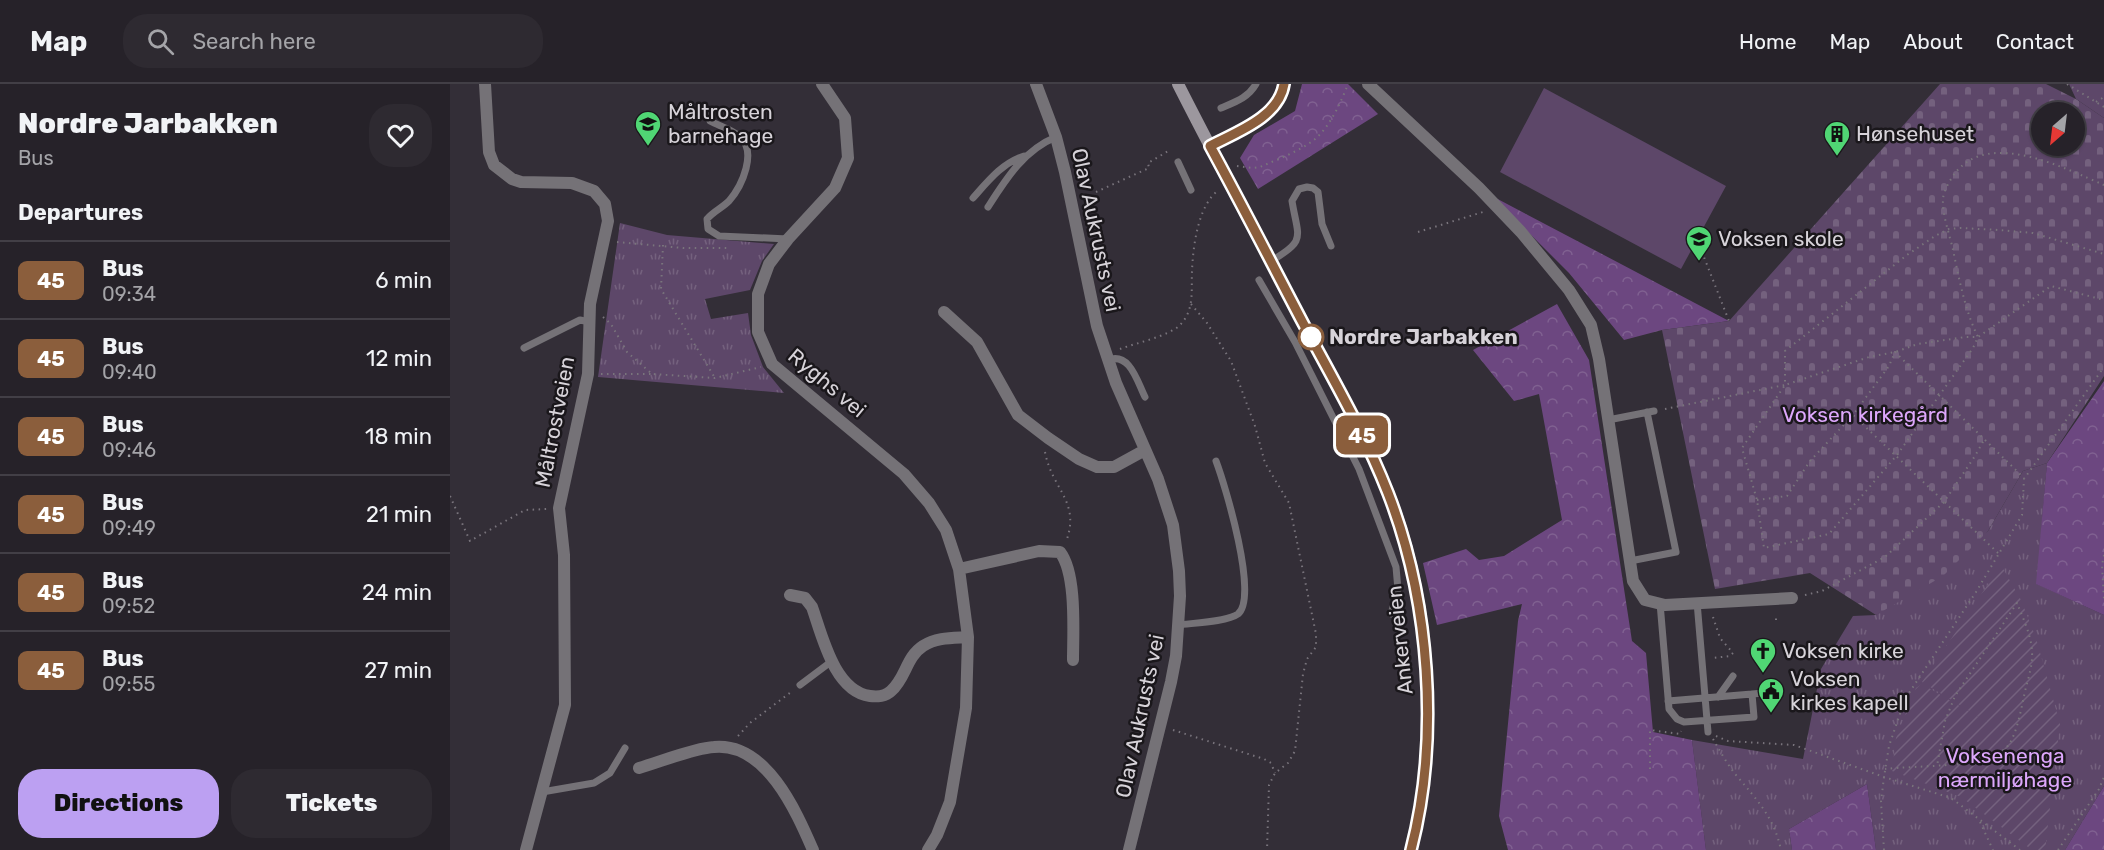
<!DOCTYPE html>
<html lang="en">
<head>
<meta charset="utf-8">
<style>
  :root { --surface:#262229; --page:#2e2a31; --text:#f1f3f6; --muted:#a4a4a8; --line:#423f46; --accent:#bca0f2 }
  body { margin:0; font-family:Rubik,sans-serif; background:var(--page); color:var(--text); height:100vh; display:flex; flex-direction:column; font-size:22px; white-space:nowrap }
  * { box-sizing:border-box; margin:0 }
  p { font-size:20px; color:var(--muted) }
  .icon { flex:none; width:33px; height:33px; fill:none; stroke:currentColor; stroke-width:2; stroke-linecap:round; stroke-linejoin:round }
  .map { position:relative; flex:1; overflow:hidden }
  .drawer { display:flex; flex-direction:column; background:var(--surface); width:450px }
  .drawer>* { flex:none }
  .badge { padding:0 12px; border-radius:9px; font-size:21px; line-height:39px }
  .needle { width:39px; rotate:208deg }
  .controls { position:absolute; left:1581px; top:18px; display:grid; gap:12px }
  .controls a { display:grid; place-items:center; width:54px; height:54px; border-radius:50%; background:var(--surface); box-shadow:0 2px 4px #0004,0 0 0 2px var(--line); font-size:30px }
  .map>.badge { position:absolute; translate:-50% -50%; box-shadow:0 0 0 3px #fff }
  h2 { padding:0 18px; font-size:22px; line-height:54px }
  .round { display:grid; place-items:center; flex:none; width:63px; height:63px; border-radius:24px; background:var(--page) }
  .headline { display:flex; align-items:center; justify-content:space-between; height:102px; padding:0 18px }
  h1 { font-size:28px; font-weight:800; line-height:45px }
  .button { display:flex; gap:12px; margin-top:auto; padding:12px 18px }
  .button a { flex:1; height:69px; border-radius:24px; background:var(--accent); color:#111; font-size:24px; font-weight:800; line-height:69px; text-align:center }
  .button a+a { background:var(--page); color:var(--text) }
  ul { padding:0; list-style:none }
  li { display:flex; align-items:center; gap:18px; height:78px; padding:0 18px; border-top:2px solid var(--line) }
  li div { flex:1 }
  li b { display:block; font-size:22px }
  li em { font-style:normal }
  li .badge { min-width:66px; font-weight:700; text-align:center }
  header { display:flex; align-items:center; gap:36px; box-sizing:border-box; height:84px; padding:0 30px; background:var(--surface); border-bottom:2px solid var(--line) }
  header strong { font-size:28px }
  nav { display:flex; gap:33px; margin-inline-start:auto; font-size:21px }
  .search { width:420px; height:54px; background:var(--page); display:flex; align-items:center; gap:15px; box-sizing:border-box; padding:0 21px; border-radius:24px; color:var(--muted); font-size:22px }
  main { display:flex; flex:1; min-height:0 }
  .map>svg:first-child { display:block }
  .grass { fill:url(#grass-tufts) }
  .forest { fill:url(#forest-crowns) }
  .cemetery { fill:url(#cemetery-stones); fill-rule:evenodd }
  .park { fill:#5d4769 }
  .garden { fill:url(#garden-furrows) }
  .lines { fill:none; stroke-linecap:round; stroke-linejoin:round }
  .path { stroke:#79747c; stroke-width:2; stroke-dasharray:1.5 4.5; stroke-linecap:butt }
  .lane { stroke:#757277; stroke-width:7 }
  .street { stroke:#757277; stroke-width:12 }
  .secondary { stroke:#9c979e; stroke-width:12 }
  .line-casing { stroke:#fff; stroke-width:14 }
  .line { stroke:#8b5e3c; stroke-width:9 }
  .stop-dot { fill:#fff; stroke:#8b5e3c; stroke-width:3 }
  .labels { text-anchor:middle; stroke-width:5; stroke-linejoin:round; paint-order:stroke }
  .poi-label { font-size:21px; fill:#d7d3d9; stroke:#1a171b; text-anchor:start }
  .street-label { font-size:21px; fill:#d7d3d9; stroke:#1a171b }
  .stop-label { font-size:21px; font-weight:bold; fill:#d7d3d9; stroke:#1a171b; text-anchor:start }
  .park-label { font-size:21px; fill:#dda7fc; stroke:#1a171b }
</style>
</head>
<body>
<header>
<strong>Map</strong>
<div class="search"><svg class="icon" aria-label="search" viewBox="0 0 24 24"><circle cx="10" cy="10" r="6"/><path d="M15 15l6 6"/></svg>Search here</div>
<nav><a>Home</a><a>Map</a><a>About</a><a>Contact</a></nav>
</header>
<main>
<section class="drawer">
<div class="headline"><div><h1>Nordre Jarbakken</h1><p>Bus</p></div><a class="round"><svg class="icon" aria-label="heart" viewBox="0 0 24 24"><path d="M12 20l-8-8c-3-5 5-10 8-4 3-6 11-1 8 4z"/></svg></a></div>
<h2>Departures</h2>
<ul>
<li><span class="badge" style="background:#8b5e3c;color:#fff">45</span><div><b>Bus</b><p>09:34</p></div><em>6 min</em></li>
<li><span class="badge" style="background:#8b5e3c;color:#fff">45</span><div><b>Bus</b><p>09:40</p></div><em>12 min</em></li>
<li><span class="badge" style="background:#8b5e3c;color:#fff">45</span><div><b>Bus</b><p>09:46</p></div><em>18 min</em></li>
<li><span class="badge" style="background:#8b5e3c;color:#fff">45</span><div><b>Bus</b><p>09:49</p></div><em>21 min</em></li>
<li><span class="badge" style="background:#8b5e3c;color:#fff">45</span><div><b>Bus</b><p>09:52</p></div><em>24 min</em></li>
<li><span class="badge" style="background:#8b5e3c;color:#fff">45</span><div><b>Bus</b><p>09:55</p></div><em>27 min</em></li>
</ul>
<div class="button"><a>Directions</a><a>Tickets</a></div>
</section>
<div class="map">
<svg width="1654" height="766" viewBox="0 0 1654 766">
  <defs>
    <pattern id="grass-tufts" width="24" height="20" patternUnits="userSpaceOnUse" patternTransform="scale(1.5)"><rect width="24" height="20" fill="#5d4769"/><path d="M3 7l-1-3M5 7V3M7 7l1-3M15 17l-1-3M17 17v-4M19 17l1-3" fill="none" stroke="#74617e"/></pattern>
    <pattern id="forest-crowns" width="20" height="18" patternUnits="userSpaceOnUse" patternTransform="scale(1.5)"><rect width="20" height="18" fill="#6c4780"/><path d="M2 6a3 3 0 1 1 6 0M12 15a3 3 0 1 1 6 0" fill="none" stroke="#806191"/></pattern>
    <pattern id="cemetery-stones" width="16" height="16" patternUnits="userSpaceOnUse" patternTransform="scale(1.5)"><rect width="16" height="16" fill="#5d4769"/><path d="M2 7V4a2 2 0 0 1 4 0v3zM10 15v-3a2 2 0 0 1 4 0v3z" fill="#74617e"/></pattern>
    <pattern id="garden-furrows" width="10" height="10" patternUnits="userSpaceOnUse" patternTransform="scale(1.5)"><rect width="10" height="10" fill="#5d4769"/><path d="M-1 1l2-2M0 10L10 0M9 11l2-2" fill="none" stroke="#74617e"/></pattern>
  </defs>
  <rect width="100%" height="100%" fill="#332e37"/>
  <path class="grass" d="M170,139L217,151L324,160L312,177L300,206L255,215L261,235L298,229L301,251L313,283L334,309L148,293Z
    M1597,379L1587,500L1654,531V702L1615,766H1426L1417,700L1339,745L1342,766H1256L1242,656L1353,675L1371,585L1403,532L1426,531L1538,447L1573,387Z"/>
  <path class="forest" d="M852,0H898L928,30L808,105L790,74L804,51L845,27Z
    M1042,112L1279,237L1212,246L1174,256L1119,189Z
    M1107,220L1139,276L1182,557L1196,569L1203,648L1242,656L1256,766H1058L1049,732L1068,537L1072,520L987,541L973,479L1016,465L1029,476L1054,472L1112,436L1089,310L1064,317L1023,266Z
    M1654,297V531L1586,500L1597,379Z
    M1417,700L1426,766H1342L1339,745Z
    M1654,702V766H1615Z"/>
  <path class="cemetery" d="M1490,0H1596L1626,15L1654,34V292L1597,379L1573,387L1538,447L1493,492L1426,531L1360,489L1265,505L1212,246L1279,237ZM1592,28H1624V62H1592Z"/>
  <path class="park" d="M1619,0H1654V34L1626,15Z
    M1094,4L1276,102L1231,185L1050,88Z"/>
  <path class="garden" d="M1551,481L1571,516L1586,554L1610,640L1595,766H1582L1511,713L1442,687L1446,654L1466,604L1472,600L1537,638L1472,598Z"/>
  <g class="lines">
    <path class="path" d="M1617,0L1654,23
      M1646,18L1654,13
      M787,82L802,84L810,83C828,75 848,68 864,56C880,43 891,18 898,0
      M1654,101C1614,84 1540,46 1506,88C1501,94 1493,107 1493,116C1492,130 1500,152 1503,166C1509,194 1515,227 1528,253L1523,264L1447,371L1379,450L1314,464L1307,416L1292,364L1335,301L1419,273L1445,268L1468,260L1515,253H1528L1601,202L1654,216
      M646,108L699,84L698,79L720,66
      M968,148L1033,128
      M167,158L233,164H278
      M213,161L211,205L265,294
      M1252,168L1279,237
      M741,220L757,239L781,277L805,342L815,379L839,419L866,550V563L857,575L853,590L845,667L838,679L825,689L819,701L817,766
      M153,233L161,240L177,268L202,290L265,294L311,283
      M670,265C686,259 719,252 730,241C745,226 741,205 742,187C743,163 748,120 769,106
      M151,290H202
      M1215,325L1335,301V267L1457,171L1485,152L1499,145L1511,144L1549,146L1583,149L1654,170
      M595,368C602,406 631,417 616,458
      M0,412L20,457L75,426L97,425
      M1307,416L1337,412L1360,377L1403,331
      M1548,469L1403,331L1439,282L1445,268L1574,394
      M1654,471L1652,481L1654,516
      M1355,511L1372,507L1435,473L1494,418L1525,372L1534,356
      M1263,533L1270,554L1283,569L1280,572L1263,574
      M1326,536V531
      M723,646L814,675L821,679L825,689
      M288,652L300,639L341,608
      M1266,652L1278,657L1344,661L1434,693L1501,714L1570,766
      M1263,655C1270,667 1277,680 1286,691C1307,716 1324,733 1331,766
      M1200,685V646L1230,650L1231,647
      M1435,685C1466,681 1532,685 1556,664C1566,654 1571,626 1574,612C1577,597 1583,583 1582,567C1581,551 1573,534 1567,519L1505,612L1495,637L1487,682
      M1530,738L1543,766
      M1434,766L1431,718L1434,693L1439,662L1455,615L1526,508L1572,431L1574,395L1654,283
      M1608,766L1649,705L1654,693"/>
    <path class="lane" d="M771,24C785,18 798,14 806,0
      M257,28L260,37C269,42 281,45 289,52C308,67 292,102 279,117C272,124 264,127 257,135L258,145L269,152L338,155
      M728,78L741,106
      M523,114C538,97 552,79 574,72
      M538,123C556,95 574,66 606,53
      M821,177C857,156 848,154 842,117L849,105L857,103L863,104L868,108L872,140L881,162
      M809,196L845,258L909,385L946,483L948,506L941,530
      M74,264L130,236L140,238
      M658,276C680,268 687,297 695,313
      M1158,336L1204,327
      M1180,477L1226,468L1197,328
      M1247,518L1258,648
      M1210,519L1219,625L1227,635L1234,638L1304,633L1302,610
      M728,541C742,539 777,538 788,530C809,513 775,401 766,377
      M350,601L382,577
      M1268,613L1283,592
      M1218,617L1314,609
      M92,708L144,699L160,689L175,664"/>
    <path class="street" d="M35,0L39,68L44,81L62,95L71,98L122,99L144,107L155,120L158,137L140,220L138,290L109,424L114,471L115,621L76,766
      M372,0L395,34L398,74L385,104L338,155L319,180L308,210V248L322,280L454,390L479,419L496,446L509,485L518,553L516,624L500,718L487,751L478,766
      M586,0L606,53L615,88L647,242L666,299L708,395L723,441L729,487L730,512L726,572L721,598L679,766
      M918,0L1029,104L1071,148L1119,206L1141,241L1149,275L1183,497L1195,516L1215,521L1342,514
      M494,228L527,258L568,331L598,354L629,375L647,383H664L695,366
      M509,485L589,467L610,468C627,490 623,549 623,576
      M340,511L355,514L362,523C372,551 384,607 420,612C427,613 436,612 441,607C456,594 456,573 473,562C487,553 503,554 518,553
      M189,684C210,678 244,664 264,663C316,658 346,727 363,766"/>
    <path class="secondary" d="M728,0C767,77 808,153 848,229C879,288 913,347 938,408C981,516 990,654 961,766
      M761,62C787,48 828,33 834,0"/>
  </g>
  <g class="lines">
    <g class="line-casing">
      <path id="line" d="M834,0C829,33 787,48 760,62C792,121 822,180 853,239C883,295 915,350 938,409C980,517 990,654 961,766"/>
    </g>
    <use href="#line" class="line"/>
  </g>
  <defs>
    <g id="school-pin" transform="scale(1.35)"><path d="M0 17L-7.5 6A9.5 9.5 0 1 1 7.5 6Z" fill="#50d674" stroke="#1a171b"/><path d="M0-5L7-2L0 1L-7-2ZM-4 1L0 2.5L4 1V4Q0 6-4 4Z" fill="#111"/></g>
    <g id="building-pin" transform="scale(1.35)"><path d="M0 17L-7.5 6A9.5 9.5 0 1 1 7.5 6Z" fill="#50d674" stroke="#1a171b"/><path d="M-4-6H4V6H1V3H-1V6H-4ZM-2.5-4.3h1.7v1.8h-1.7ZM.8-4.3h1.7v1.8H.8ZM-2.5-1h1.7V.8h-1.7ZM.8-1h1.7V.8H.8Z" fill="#111"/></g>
    <g id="church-pin" transform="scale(1.35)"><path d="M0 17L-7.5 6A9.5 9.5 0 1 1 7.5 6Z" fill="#50d674" stroke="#1a171b"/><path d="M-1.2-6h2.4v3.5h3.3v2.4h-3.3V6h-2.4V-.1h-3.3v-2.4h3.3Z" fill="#111"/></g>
    <g id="civic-pin" transform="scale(1.35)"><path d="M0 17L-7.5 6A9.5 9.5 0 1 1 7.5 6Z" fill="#50d674" stroke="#1a171b"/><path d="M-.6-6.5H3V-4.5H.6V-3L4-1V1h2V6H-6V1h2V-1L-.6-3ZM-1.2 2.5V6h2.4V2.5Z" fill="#111"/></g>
  </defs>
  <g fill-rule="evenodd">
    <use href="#school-pin" x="198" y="40"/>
    <use href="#building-pin" x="1387" y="50"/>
    <use href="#school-pin" x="1249" y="155"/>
    <use href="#church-pin" x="1313" y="567"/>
    <use href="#civic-pin" x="1321" y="607"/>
  </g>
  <circle class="stop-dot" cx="861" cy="253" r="12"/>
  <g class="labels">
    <g class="poi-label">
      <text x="218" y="35">Måltrosten<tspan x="218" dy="24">barnehage</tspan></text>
      <text x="1406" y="57">Hønsehuset</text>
      <text x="1268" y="162">Voksen skole</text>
      <text x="1332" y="574">Voksen kirke</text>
      <text x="1340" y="602">Voksen<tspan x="1340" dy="24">kirkes kapell</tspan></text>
    </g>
    <g class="street-label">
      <text transform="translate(646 146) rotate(78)" y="7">Olav Aukrusts vei</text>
      <text transform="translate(377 299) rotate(40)" y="7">Ryghs vei</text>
      <text transform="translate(105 338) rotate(-79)" y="7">Måltrostveien</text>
      <text transform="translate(950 556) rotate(-96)" y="7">Ankerveien</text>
      <text transform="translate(690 632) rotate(-78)" y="7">Olav Aukrusts vei</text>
    </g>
    <g class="stop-label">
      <text x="879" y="260">Nordre Jarbakken</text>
    </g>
    <g class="park-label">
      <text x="1415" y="338">Voksen kirkegård</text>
      <text x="1555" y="679">Voksenenga<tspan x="1555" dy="24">nærmiljøhage</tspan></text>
    </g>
  </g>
</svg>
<div class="controls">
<a><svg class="needle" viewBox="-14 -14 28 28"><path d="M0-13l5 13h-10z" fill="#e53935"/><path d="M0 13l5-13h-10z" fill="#a4a4a8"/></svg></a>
</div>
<b class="badge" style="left:912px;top:351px;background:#8b5e3c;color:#fff">45</b>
</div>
</main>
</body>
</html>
